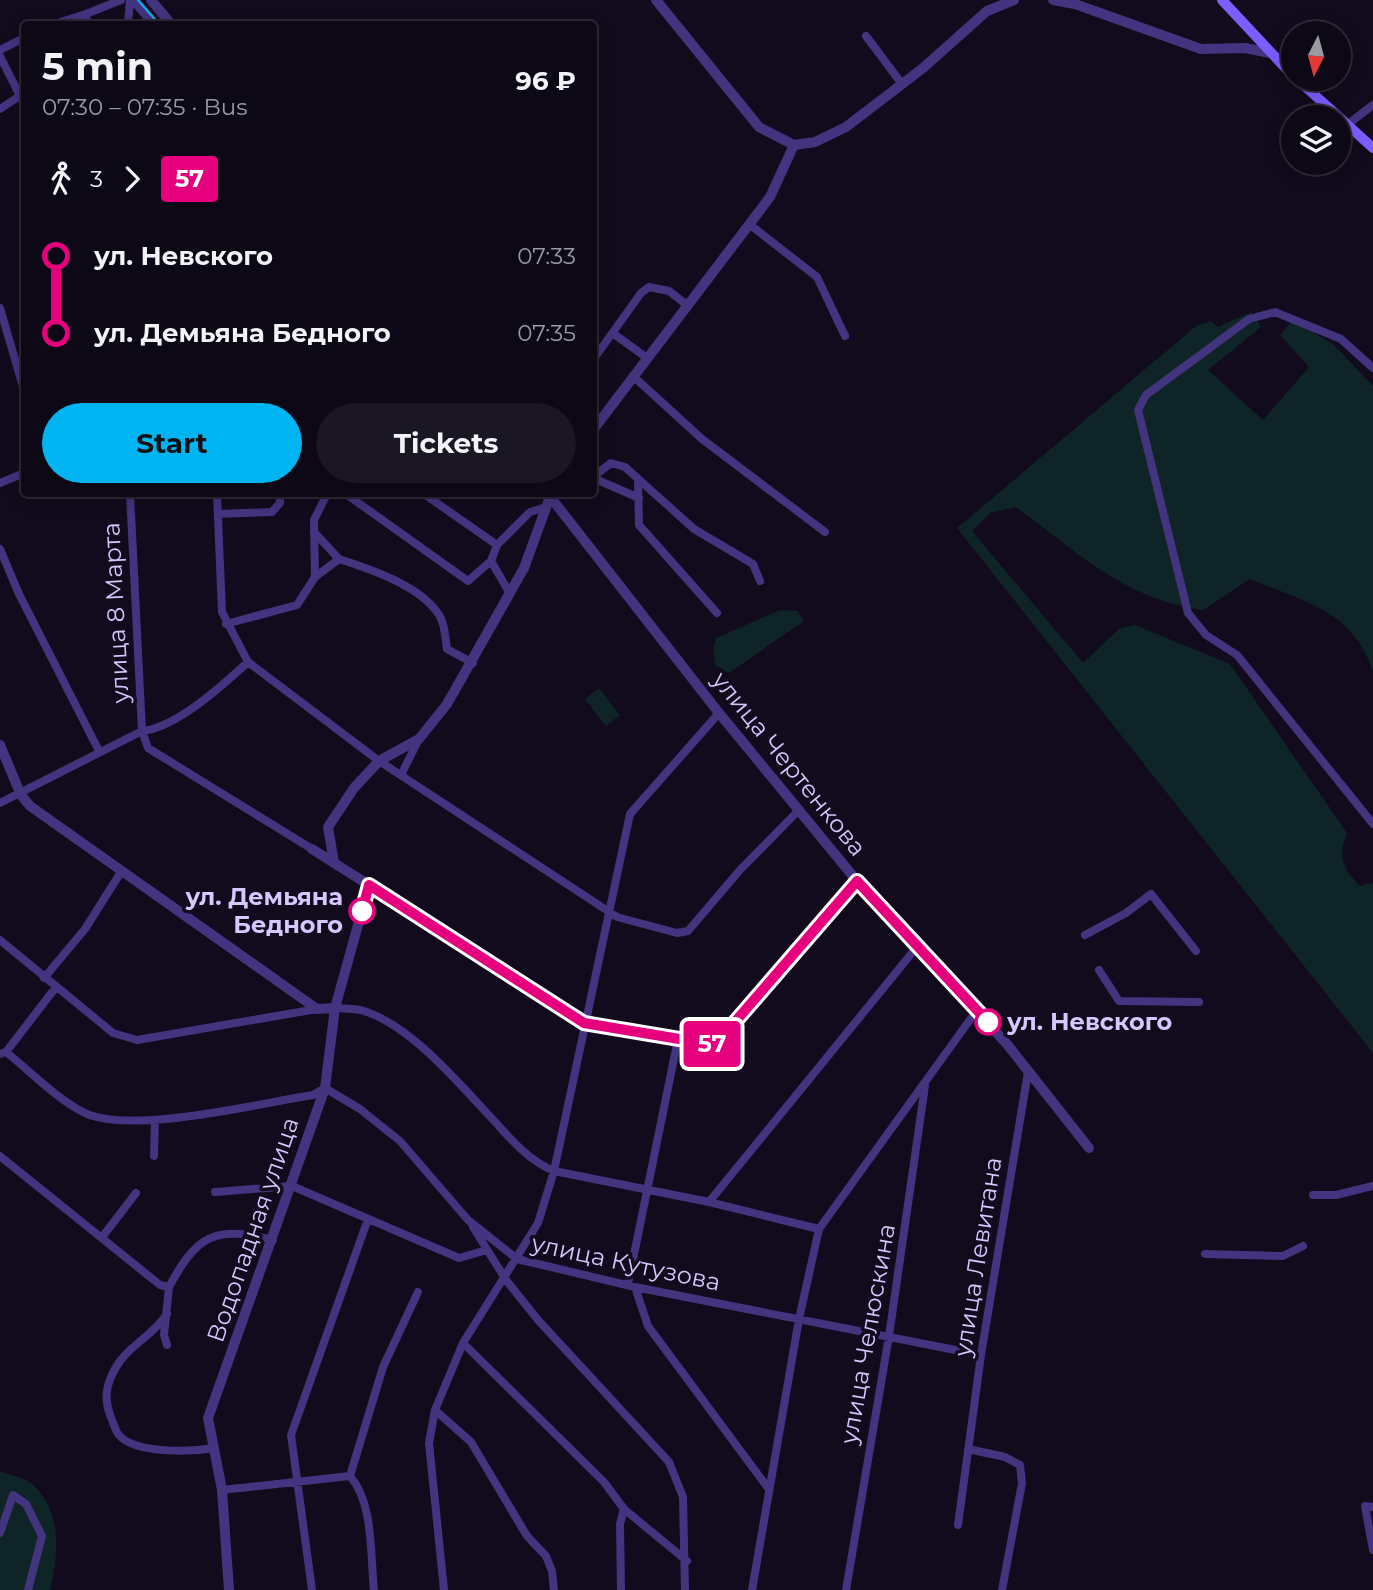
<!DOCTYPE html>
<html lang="en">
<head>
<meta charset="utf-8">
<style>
  :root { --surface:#0d0816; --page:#1b1623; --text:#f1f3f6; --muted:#9a9aa1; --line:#2d2935; --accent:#00b4f2 }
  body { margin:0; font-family:Montserrat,sans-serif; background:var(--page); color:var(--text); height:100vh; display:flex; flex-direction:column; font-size:26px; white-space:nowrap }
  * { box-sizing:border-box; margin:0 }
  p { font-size:23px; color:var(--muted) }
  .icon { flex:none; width:38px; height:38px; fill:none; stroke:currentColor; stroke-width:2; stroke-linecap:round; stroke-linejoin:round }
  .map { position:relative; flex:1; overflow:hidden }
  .sheet { position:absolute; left:21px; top:21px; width:576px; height:476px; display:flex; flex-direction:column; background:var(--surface); border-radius:7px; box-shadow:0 4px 18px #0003,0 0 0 2px var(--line) }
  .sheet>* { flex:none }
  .badge { padding:0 14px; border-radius:5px; font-size:24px; line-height:46px }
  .needle { width:46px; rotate:186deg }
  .fabs { position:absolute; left:1281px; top:21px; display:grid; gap:14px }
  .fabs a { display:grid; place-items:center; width:70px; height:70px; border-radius:50%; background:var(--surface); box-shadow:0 4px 18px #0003,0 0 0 2px var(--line); font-size:35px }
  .map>.badge { position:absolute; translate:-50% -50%; box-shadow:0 0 0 4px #fff }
  .legs { display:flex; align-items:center; gap:10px; height:77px; padding:0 21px; font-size:23px }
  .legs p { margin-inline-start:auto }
  .headline { display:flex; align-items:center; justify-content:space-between; height:119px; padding:0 21px }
  h1 { font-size:38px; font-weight:700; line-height:52px }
  .action { display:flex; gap:14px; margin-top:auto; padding:14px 21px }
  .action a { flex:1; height:80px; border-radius:42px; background:var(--accent); color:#111; font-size:28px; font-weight:700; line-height:80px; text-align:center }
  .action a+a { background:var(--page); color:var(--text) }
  ul { padding:0 21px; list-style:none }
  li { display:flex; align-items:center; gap:24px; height:77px; font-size:26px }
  li i { display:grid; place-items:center; width:10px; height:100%; margin:0 9px; background:currentColor }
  li i::after { content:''; width:18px; height:18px; margin:-9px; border:5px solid; border-radius:50%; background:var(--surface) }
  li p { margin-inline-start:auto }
  li:first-child i { background:linear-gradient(#0000 50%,currentColor 0) }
  li:last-child i { background:linear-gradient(currentColor 50%,#0000 0) }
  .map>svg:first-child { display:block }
  .green { fill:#0e2427 }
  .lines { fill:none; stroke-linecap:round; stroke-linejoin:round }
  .minor { stroke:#42347e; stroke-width:8 }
  .tertiary { stroke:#42347e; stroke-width:10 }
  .secondary { stroke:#7b5eff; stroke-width:10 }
  .tram { stroke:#00b4f2; stroke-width:2 }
  .line-1-casing { stroke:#fff; stroke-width:16 }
  .line-1 { stroke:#e6007e; stroke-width:10 }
  .stop-1-dot { fill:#fff; stroke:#e6007e; stroke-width:3.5 }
  .labels { text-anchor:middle; stroke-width:7; stroke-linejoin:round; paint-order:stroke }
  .street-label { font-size:24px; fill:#d6c7ff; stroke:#110b1d }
  .stop-label { font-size:24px; font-weight:bold; fill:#d6c7ff; stroke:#110b1d; text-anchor:end }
</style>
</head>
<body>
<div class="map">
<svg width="1373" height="1590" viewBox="0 0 1373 1590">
  <rect width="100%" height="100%" fill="#110b1d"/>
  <path class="green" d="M1251,312L1261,327L1208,370L1263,420L1309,367L1280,335L1293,320L1333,344L1373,386V672C1353,610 1304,602 1250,579L1203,610C1125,600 1076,551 1016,507L990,513L972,531L1083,663L1120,628L1135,625L1230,664L1347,833C1338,858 1342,868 1360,886L1373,883V1053L957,528L1196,326L1211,321L1218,327Z
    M780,610L797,611L804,621L729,673L715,665L713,650L716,638Z
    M599,688L620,715L606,726L585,699Z
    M0,1471C9,1475 23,1477 31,1483C62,1509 59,1554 50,1590H0Z"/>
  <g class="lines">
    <path class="minor" d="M54,24L86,14
      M87,24L86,14L121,0
      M128,24L130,0
      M866,36L902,84
      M0,50L24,38
      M0,56L24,104
      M0,109L18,97
      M1347,125L1373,105
      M749,224L817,277L845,336
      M0,308L24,390
      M614,334L647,358
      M593,360L641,293L649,287L669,291L687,305
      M1373,368L1341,339L1275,312L1249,319L1146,395L1138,410L1188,613L1206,635L1237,655L1373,824
      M633,376L702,439L825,532
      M593,477L611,463L625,467L694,529L753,564L760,581
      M593,478L639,498
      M638,480L639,525L717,613
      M0,483L24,473
      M130,494L142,731L148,748L312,849
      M217,494L222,612L248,662L379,761L617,917L677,933L688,931L740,870L799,810
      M346,494L468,581L491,561L497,545L424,494
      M218,514L272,512L280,503V494
      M314,532L339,559
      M497,545L530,512L546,507
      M0,549L19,594L99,751
      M491,561L509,592
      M315,577L339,559C370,569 418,585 437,612C445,622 445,637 447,649L473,663
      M226,624L297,605L315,577L314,520L327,494
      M401,775L419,739
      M0,803L142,731C176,728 223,685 248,662
      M369,885L584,1023L715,1045L857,881
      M1085,935L1126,913L1151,894L1196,951
      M0,940L113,1033L137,1040L317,1009
      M1099,970L1119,1001L1199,1002
      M44,978L85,929L121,872
      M335,1008C345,1009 358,1008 367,1012C415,1029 462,1087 497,1124C514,1143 530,1161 554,1171L709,1202L819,1229
      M6,1052L56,987
      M0,1054L6,1052C31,1072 56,1098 83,1112C128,1136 260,1103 313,1095L325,1088L360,1109L400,1141L468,1220L517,1259L635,1287L981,1355
      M0,1156L160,1285L169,1287C197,1235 215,1225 273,1240
      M154,1156L155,1120
      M215,1192L292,1186L459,1258L487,1250
      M1313,1195H1336L1373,1186
      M709,1202L916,948
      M473,1227L506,1280L538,1320L669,1462L683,1497L685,1590
      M103,1236L136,1193
      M1205,1254L1283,1256L1303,1246
      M628,1284L678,1039
      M635,1287L648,1326L768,1488
      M167,1314C153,1336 127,1346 115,1369C106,1385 104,1398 110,1415C113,1421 115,1431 119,1435C135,1454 191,1452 214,1448
      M463,1343L604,1482L624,1509L620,1524L621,1590
      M167,1345L164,1335L169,1287
      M435,1410L471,1442L527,1536L546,1556L552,1571L554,1590
      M968,1449L1005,1457L1020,1465L1022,1483L1002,1590
      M350,1476L383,1367L418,1292
      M222,1490L350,1476C374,1504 370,1554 374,1590
      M1373,1507L1365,1506L1373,1550
      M624,1509L687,1561
      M958,1525L981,1355L1028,1072
      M0,1533L13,1495L26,1504L42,1536L28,1590
      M312,1590L291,1435L368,1219
      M444,1590L429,1443L435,1410L463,1343L538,1223L554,1171L630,814L719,713
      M752,1590L799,1319L819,1229L977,1010
      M846,1590L889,1336L925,1086"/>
    <path class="tertiary" d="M134,0L154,24
      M151,0L171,24
      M656,0L759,127L794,145L815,142L846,127L923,68L987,11L1014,0
      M1053,0L1075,4L1201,49L1245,48L1270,53
      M593,430L770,197L794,145
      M548,494L719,713L857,881L1006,1043L1089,1148
      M0,745L21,795L30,806L317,1009L335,1008
      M334,863L328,827L354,788L379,761L419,739L447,704L524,568L551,494
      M229,1590L222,1490L208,1418L325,1088L335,1008L369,885L312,849"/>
    <path class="secondary" d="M1222,0L1293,76
      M1297,79L1373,148"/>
    <path class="tram" d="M138,0L159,24"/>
  </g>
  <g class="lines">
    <g class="line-1-casing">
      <path id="line-1" d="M362,911L369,885L584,1023L715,1045L857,881L988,1022"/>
    </g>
    <use href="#line-1" class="line-1"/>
  </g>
  <g class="stop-1-dot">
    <circle cx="362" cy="911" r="12"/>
    <circle cx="988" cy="1022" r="12"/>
  </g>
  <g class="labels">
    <g class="street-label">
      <text transform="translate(116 613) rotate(-93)" y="8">улица 8 Марта</text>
      <text transform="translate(789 764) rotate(51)" y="8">улица Чертенкова</text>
      <text transform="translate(253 1230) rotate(-71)" y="8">Водопадная улица</text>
      <text transform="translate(978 1257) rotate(-81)" y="8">улица Левитана</text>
      <text transform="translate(626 1263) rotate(12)" y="8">улица Кутузова</text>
      <text transform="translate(868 1334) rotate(-80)" y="8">улица Челюскина</text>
    </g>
    <g class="stop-label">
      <text x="343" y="905">ул. Демьяна<tspan x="343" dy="28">Бедного</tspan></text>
      <text x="1007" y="1030" text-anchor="start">ул. Невского</text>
    </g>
  </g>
</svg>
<div class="fabs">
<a><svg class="needle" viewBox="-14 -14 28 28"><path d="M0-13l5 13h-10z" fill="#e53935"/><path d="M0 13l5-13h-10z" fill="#9a9aa1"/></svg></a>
<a><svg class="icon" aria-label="layers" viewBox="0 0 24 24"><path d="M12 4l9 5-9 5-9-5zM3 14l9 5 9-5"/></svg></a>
</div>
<b class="badge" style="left:712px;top:1044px;background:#e6007e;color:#fff">57</b>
<section class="sheet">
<div class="headline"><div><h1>5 min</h1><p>07:30 – 07:35 · Bus</p></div><b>96 ₽</b></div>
<div class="legs"><svg class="icon" aria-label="walk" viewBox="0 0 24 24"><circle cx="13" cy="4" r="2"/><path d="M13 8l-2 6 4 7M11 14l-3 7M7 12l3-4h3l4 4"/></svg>3<svg class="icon" aria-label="forward" viewBox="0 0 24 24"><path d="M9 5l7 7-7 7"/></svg><b class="badge" style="background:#e6007e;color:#fff">57</b></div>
<ul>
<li><i style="color:#e6007e"></i><b>ул. Невского</b><p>07:33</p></li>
<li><i style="color:#e6007e"></i><b>ул. Демьяна Бедного</b><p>07:35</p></li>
</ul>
<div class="action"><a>Start</a><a>Tickets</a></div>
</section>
</div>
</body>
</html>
